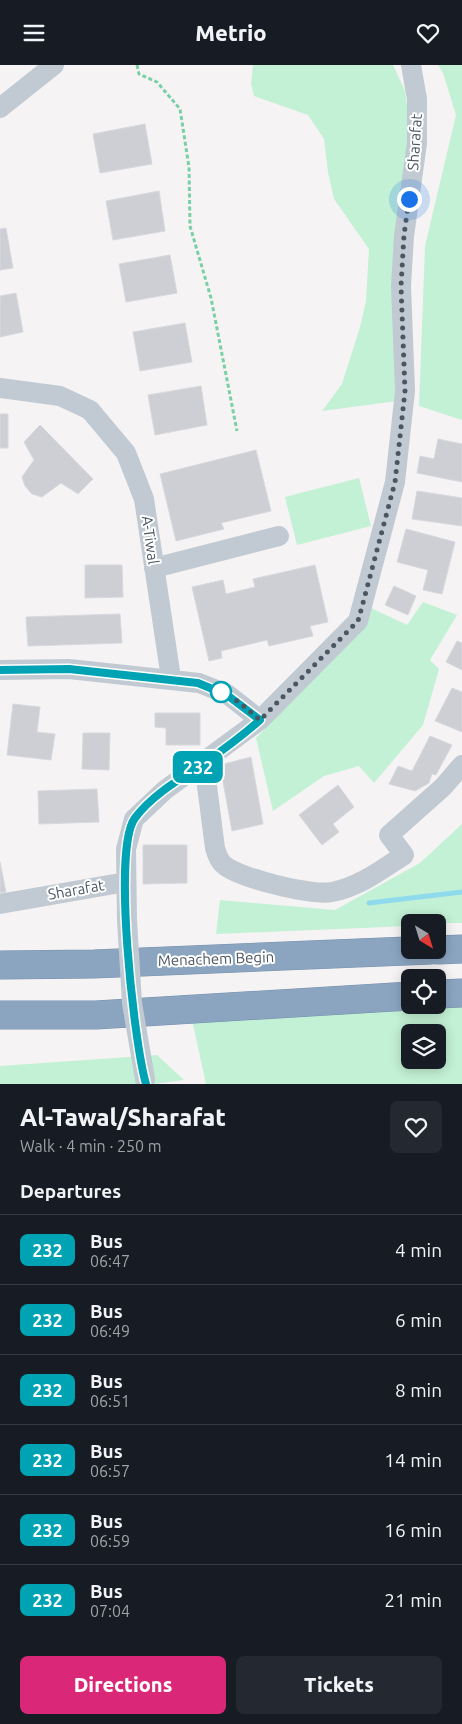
<!DOCTYPE html>
<html lang="en">
<head>
<meta charset="utf-8">
<style>
  :root { --surface:#171b24; --page:#242831; --text:#f1f3f6; --muted:#9ea1a6; --line:#363941; --accent:#db2777 }
  body { margin:0; font-family:Ubuntu,sans-serif; background:var(--page); color:var(--text); height:100vh; display:flex; flex-direction:column; font-size:19px; white-space:nowrap }
  * { box-sizing:border-box; margin:0 }
  p { font-size:16px; color:var(--muted) }
  .icon { flex:none; width:28px; height:28px; fill:none; stroke:currentColor; stroke-width:2; stroke-linecap:round; stroke-linejoin:round }
  .map { position:relative; height:1019px; overflow:hidden }
  .drawer { display:flex; flex-direction:column; background:var(--surface); flex:1 }
  .drawer>* { flex:none }
  .badge { padding:0 10px; border-radius:8px; font-size:18px; line-height:32px }
  .needle { width:32px; rotate:142deg }
  .fabs { position:absolute; left:401px; top:849px; display:grid; gap:10px }
  .fabs a { display:grid; place-items:center; width:45px; height:45px; border-radius:8px; background:var(--surface); box-shadow:0 2px 12px #0003; font-size:25px }
  .you { position:absolute; width:25px; height:25px; margin:-12px; border:4px solid #fff; border-radius:50%; background:#1a73e8; box-shadow:0 0 0 8px #1a73e833 }
  .map>.badge { position:absolute; translate:-50% -50%; box-shadow:0 0 0 2px #fff }
  h2 { padding:0 20px; font-size:19px; line-height:45px }
  .round { display:grid; place-items:center; flex:none; width:52px; height:52px; border-radius:8px; background:var(--page) }
  .overview { display:flex; align-items:center; justify-content:space-between; height:85px; padding:0 20px }
  h1 { font-size:24px; font-weight:800; line-height:38px }
  .action { display:flex; gap:10px; margin-top:auto; padding:10px 20px }
  .action a { flex:1; height:58px; border-radius:8px; background:var(--accent); color:#fff; font-size:20px; font-weight:800; line-height:58px; text-align:center }
  .action a+a { background:var(--page); color:var(--text) }
  ul { padding:0; list-style:none }
  li { display:flex; align-items:center; gap:15px; height:70px; padding:0 20px; border-top:1px solid var(--line) }
  li div { flex:1 }
  li b { display:block; font-size:19px }
  li em { font-style:normal }
  li .badge { min-width:55px; font-weight:700; text-align:center }
  header { display:flex; justify-content:space-between; align-items:center; height:65px; padding:0 20px; background:var(--surface); font-size:22px; font-weight:800 }
  .map>svg:first-child { display:block }
  .green { fill:#c3f1d5; fill-rule:evenodd }
  .lines { fill:none; stroke-linecap:round; stroke-linejoin:round }
  .stream { stroke:#90daee; stroke-width:5 }
  .building { fill:#cdcfd5; stroke:#d7d9de }
  .highway-casing { stroke:#7690ad; stroke-width:29 }
  .path { stroke:#7ad0a6; stroke-width:3; stroke-dasharray:4 2.5; stroke-linecap:butt }
  .minor { stroke:#c1cad2; stroke-width:20 }
  .highway { stroke:#8ba5c1; stroke-width:28 }
  .minor-bridge { stroke:#c1cad2; stroke-width:20 }
  .line-casing { stroke:#fff; stroke-width:11 }
  .line { stroke:#00a3b4; stroke-width:8 }
  .walk { stroke:#4a5661; stroke-width:5; stroke-dasharray:0 9 }
  .stop-dot { fill:#fff; stroke:#00a3b4; stroke-width:2.5 }
  .labels { text-anchor:middle; stroke-width:4; stroke-linejoin:round; paint-order:stroke }
  .street-label { font-size:15px; fill:#4a5661; stroke:#fff }
</style>
</head>
<body>
<header><svg class="icon" aria-label="menu" viewBox="0 0 24 24"><path d="M4 6h16M4 12h16M4 18h16"/></svg>Metrio<svg class="icon" aria-label="heart" viewBox="0 0 24 24"><path d="M12 20l-8-8c-3-5 5-10 8-4 3-6 11-1 8 4z"/></svg></header>
<div class="map">
<svg width="462" height="1019" viewBox="0 0 462 1019">
  <rect width="100%" height="100%" fill="#f5f3f3"/>
  <path class="green" d="M253,0H393L405,26L411,69L405,335L322,346L342,319L360,262L366,236L369,184L334,134L328,107L324,74L308,50L254,31L251,19Z
    M438,0H462V355L419,341L425,181L456,50L443,8Z
    M359,413L371,461L297,480L285,432Z
    M423,537L457,550L430,595L439,604L423,660L374,718L359,701L324,711L273,746L256,673L353,573L369,542L407,560Z
    M462,759V858H410V861L216,869L220,835L335,845L420,798Z
    M462,942V1019H206L192,955ZM410,968H438V995H410Z
    M157,990L184,1015L154,1019H0V1001Z"/>
  <g class="lines">
    <path class="stream" d="M369,838L462,827"/>
  </g>
  <path class="building" d="M145,59L152,99L100,108L93,69Z
    M159,126L165,166L113,175L106,136Z
    M6,163L13,203L0,205V164Z
    M170,190L177,228L126,237L119,199Z
    M16,228L23,267L0,272V231Z
    M185,258L192,297L140,306L133,267Z
    M201,321L207,360L155,370L148,330Z
    M0,349H8V383H0Z
    M40,360L93,414L78,429L61,418L42,432L32,429L25,421L22,412L34,395L24,377Z
    M438,374L462,379V417L417,408L420,391L434,394Z
    M256,385L271,446L221,458L224,464L176,476L160,409Z
    M417,426L462,433V461L412,454Z
    M406,464L455,477L442,529L423,525L428,505L397,497Z
    M85,500H122L123,532L85,533Z
    M315,500L328,557L310,561L313,571L269,581L267,575L221,586L222,593L209,596L192,522L223,515L226,529L255,522L253,514Z
    M394,521L416,531L408,550L385,540Z
    M120,549L122,578L28,581L26,552Z
    M457,576L462,578V605L446,597Z
    M452,623L462,627V667L435,656Z
    M13,639L40,642L37,667L55,669L51,695L7,690Z
    M155,648H200V680H166V663L155,662Z
    M83,668H110L109,705L82,704Z
    M430,671L452,680L436,710L432,709L429,718L415,726L389,719L398,701L412,706Z
    M251,692L263,759L232,766L220,700Z
    M338,720L354,742L333,759L339,767L322,780L299,750Z
    M97,724L99,757L39,759L38,726Z
    M143,780H187V818L143,819Z
    M0,797L6,827L0,828Z"/>
  <g class="lines">
    <g class="highway-casing">
      <path id="highway" d="M438,885L462,884
        M0,900L94,899L431,885
        M438,929L462,928
        M0,950H96L410,931"/>
    </g>
    <path class="path" d="M137,0L139,9L157,17L180,44L189,102L190,161L211,233L237,366"/>
    <path class="minor" d="M0,43L54,0
      M0,323L60,331L90,345L126,388L144,434L171,613
      M154,503L279,471
      M0,605L69,604L199,618L227,629L260,655
      M204,698L215,783C217,790 219,796 224,800C239,813 312,831 332,827C359,822 381,805 404,790L389,770L443,722L462,700
      M0,839L126,817
      M127,855L126,784L134,754L165,725L260,655L358,556L395,417L405,326L401,221L404,171L417,78V34L411,0"/>
    <use href="#highway" class="highway"/>
    <path class="minor-bridge" d="M127,855L132,938L145,1014"/>
  </g>
  <g class="lines">
    <g class="line-casing">
      <path id="line" d="M0,605L69,604L198,618L227,630L260,655C242,671 223,685 203,699C180,714 152,730 135,753C112,783 134,978 146,1019"/>
    </g>
    <use href="#line" class="line"/>
    <path class="walk" d="M221,627L239,637L260,655L358,556L363,538L395,417L397,399L405,326L401,221L404,170L409,134"/>
  </g>
  <circle class="stop-dot" cx="221" cy="627" r="10"/>
  <g class="labels">
    <g class="street-label">
      <text transform="translate(415 77) rotate(-86)" y="5">Sharafat</text>
      <text transform="translate(150 475) rotate(82)" y="5">A-Tiwal</text>
      <text transform="translate(76 825) rotate(-10)" y="5">Sharafat</text>
      <text transform="translate(216 894) rotate(-2)" y="5">Menachem Begin</text>
    </g>
  </g>
</svg>
<div class="fabs">
<a><svg class="needle" viewBox="-14 -14 28 28"><path d="M0-13l5 13h-10z" fill="#e53935"/><path d="M0 13l5-13h-10z" fill="#9ea1a6"/></svg></a>
<a><svg class="icon" aria-label="locate" viewBox="0 0 24 24"><circle cx="12" cy="12" r="6"/><path d="M12 2v4M12 18v4M2 12h4M18 12h4"/></svg></a>
<a><svg class="icon" aria-label="layers" viewBox="0 0 24 24"><path d="M12 4l9 5-9 5-9-5zM3 14l9 5 9-5"/></svg></a>
</div>
<div class="you" style="left:409px;top:134px"></div>
<b class="badge" style="left:198px;top:702px;background:#00a3b4;color:#fff">232</b>
</div>
<section class="drawer">
<div class="overview"><div><h1>Al-Tawal/Sharafat</h1><p>Walk · 4 min · 250 m</p></div><a class="round"><svg class="icon" aria-label="heart" viewBox="0 0 24 24"><path d="M12 20l-8-8c-3-5 5-10 8-4 3-6 11-1 8 4z"/></svg></a></div>
<h2>Departures</h2>
<ul>
<li><span class="badge" style="background:#00a3b4;color:#fff">232</span><div><b>Bus</b><p>06:47</p></div><em>4 min</em></li>
<li><span class="badge" style="background:#00a3b4;color:#fff">232</span><div><b>Bus</b><p>06:49</p></div><em>6 min</em></li>
<li><span class="badge" style="background:#00a3b4;color:#fff">232</span><div><b>Bus</b><p>06:51</p></div><em>8 min</em></li>
<li><span class="badge" style="background:#00a3b4;color:#fff">232</span><div><b>Bus</b><p>06:57</p></div><em>14 min</em></li>
<li><span class="badge" style="background:#00a3b4;color:#fff">232</span><div><b>Bus</b><p>06:59</p></div><em>16 min</em></li>
<li><span class="badge" style="background:#00a3b4;color:#fff">232</span><div><b>Bus</b><p>07:04</p></div><em>21 min</em></li>
</ul>
<div class="action"><a>Directions</a><a>Tickets</a></div>
</section>
</body>
</html>
